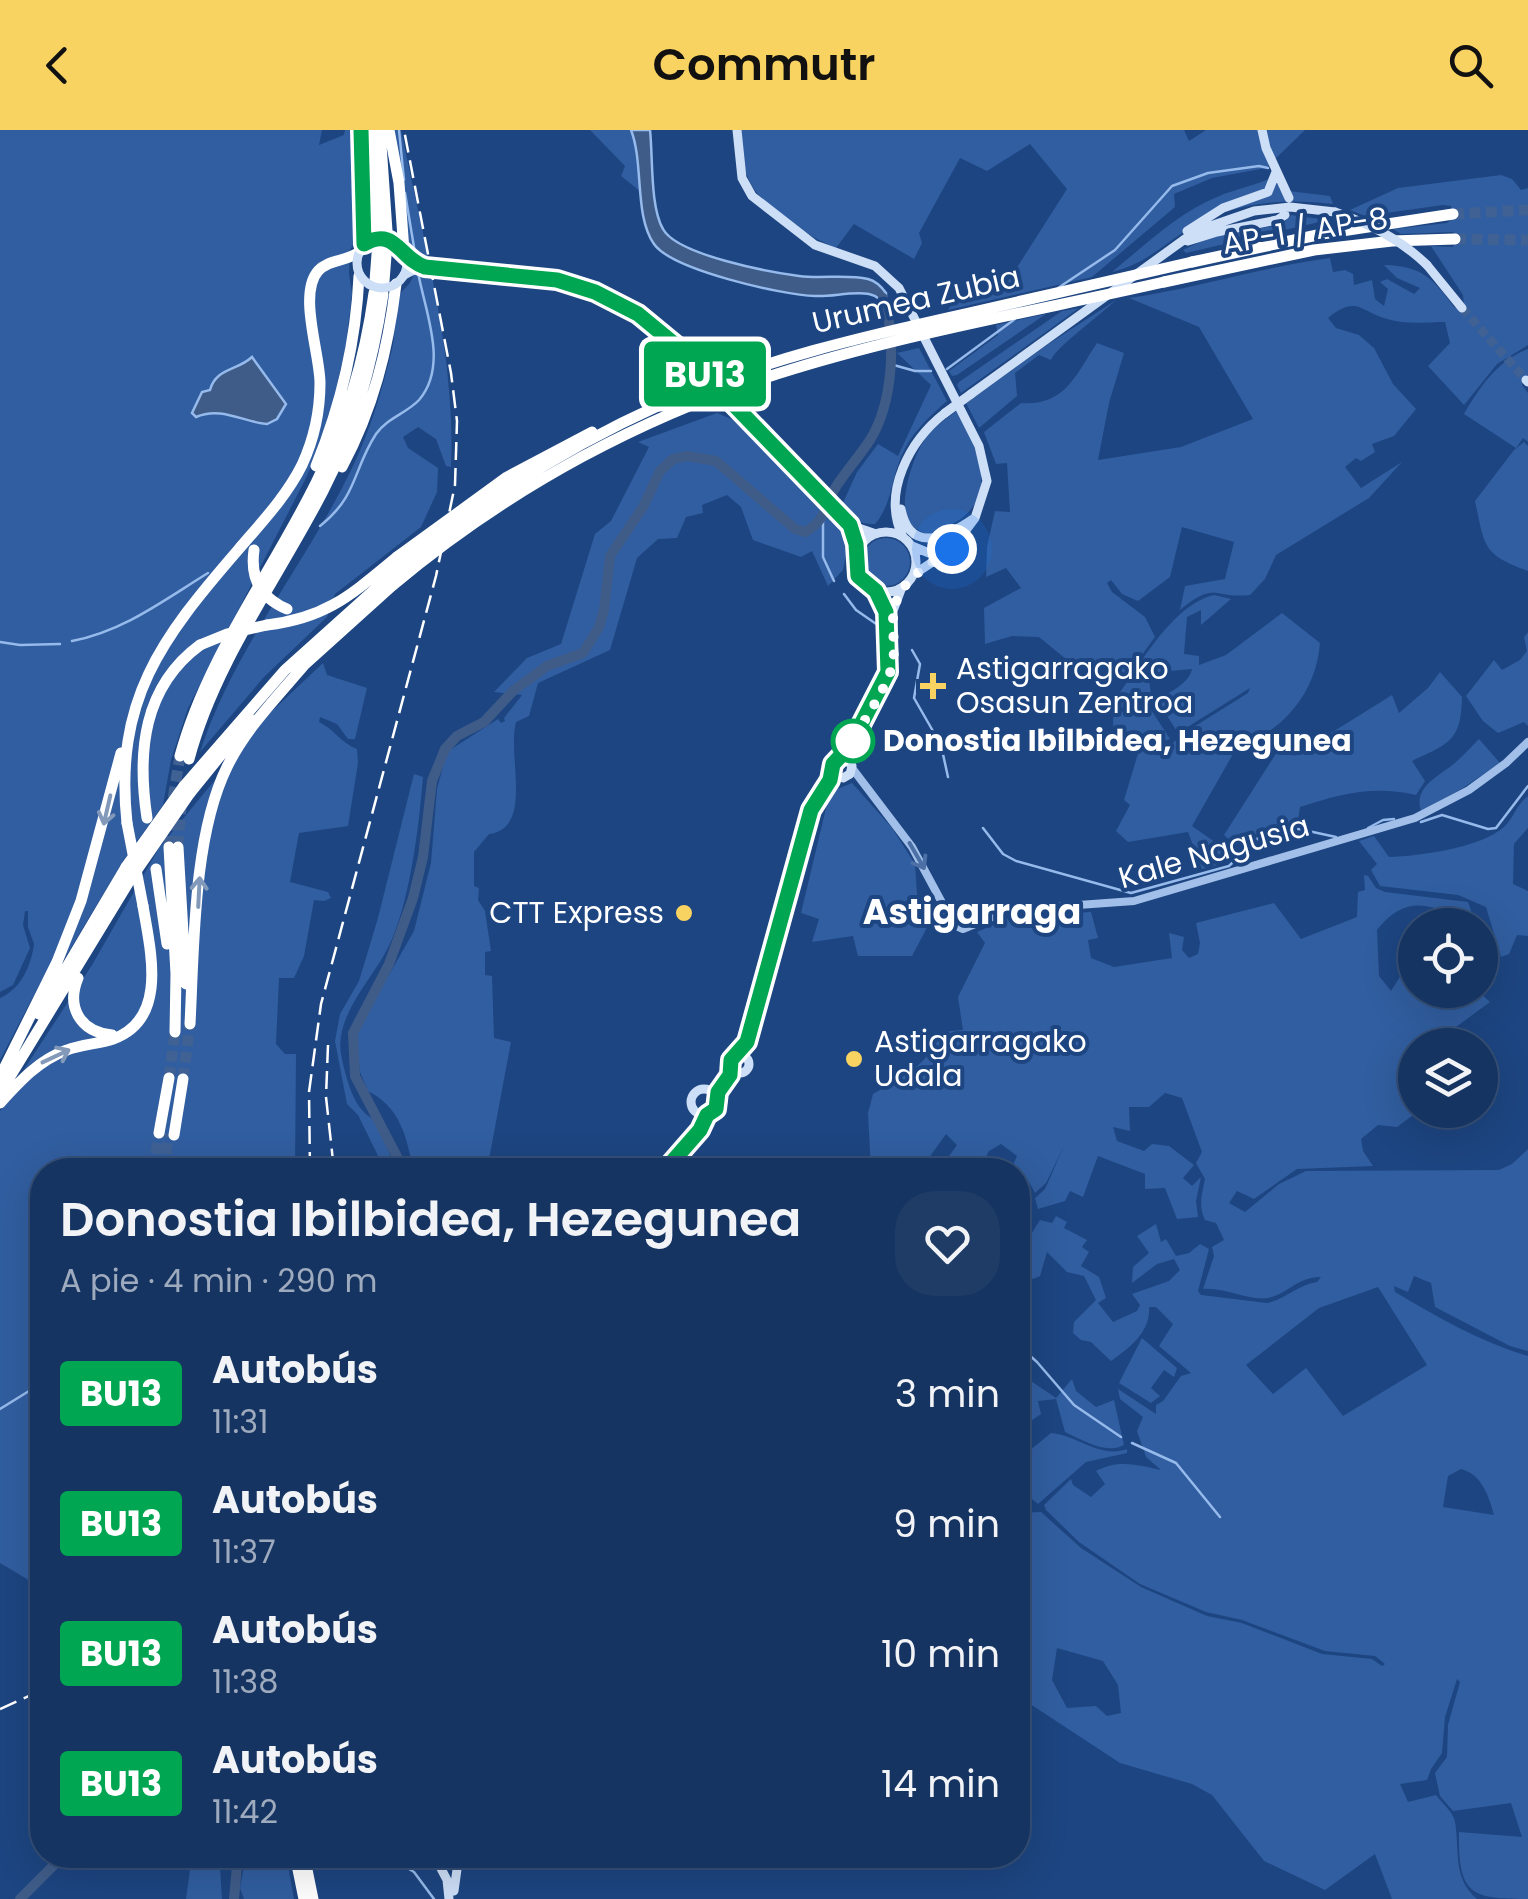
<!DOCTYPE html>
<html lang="es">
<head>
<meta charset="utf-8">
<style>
  :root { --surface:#163461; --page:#1f3c67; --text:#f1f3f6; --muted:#9eaabd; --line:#354f76; --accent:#f9d361 }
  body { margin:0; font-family:Poppins,sans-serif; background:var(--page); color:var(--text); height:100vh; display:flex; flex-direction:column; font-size:38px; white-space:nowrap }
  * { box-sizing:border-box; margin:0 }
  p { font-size:32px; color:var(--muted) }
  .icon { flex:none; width:55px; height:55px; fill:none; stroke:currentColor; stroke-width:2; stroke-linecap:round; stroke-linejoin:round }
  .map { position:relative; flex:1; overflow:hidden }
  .drawer { position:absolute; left:30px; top:1028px; width:1000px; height:710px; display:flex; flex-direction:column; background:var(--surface); border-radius:40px; box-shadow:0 10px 40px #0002,0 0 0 2px var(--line) }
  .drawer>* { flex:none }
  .badge { padding:0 20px; border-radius:8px; font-size:35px; line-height:65px }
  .fabs { position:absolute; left:1398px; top:778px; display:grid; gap:20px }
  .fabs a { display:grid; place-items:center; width:100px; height:100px; border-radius:50%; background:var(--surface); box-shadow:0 10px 40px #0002,0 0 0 2px var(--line); font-size:50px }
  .you { position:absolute; width:50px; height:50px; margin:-25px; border:8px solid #fff; border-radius:50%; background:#1a73e8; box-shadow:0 0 0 15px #1a73e833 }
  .map>.badge { position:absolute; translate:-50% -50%; box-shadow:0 0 0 5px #fff }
  .round { display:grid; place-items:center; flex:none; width:105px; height:105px; border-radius:40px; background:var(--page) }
  .summary { display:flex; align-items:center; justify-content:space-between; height:170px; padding:0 30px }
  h1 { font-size:48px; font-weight:600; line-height:75px }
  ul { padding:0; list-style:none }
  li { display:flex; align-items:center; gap:30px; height:130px; padding:0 30px }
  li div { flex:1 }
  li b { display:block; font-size:38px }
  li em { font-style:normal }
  li .badge { min-width:110px; font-weight:700; text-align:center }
  header { display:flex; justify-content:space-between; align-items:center; height:130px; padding:0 30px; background:var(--accent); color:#111; font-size:45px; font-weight:600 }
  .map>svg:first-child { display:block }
  .green { fill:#315ea0; fill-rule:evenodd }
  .water { fill:#3f5c89; stroke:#95baeb; stroke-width:2.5 }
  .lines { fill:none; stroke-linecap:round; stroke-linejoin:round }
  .stream { stroke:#95baeb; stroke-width:2.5 }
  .river { stroke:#3f5c89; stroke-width:10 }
  .secondary-tunnel { stroke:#3f6194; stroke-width:9; stroke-dasharray:9 4.5; stroke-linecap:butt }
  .motorway-tunnel { stroke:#3f6194; stroke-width:11; stroke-dasharray:11 5.5; stroke-linecap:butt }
  .tertiary { stroke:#a2bfe9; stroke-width:8 }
  .secondary { stroke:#cddef7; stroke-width:9 }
  .motorway { stroke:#fff; stroke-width:11 }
  .rail { stroke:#fff; stroke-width:2.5; stroke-dasharray:18 8; stroke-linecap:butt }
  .secondary-bridge { stroke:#cddef7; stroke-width:9 }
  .motorway-bridge { stroke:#fff; stroke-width:11 }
  .oneway { stroke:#8399ba }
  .oneway2 { stroke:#4c70a5 }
  .line-casing { stroke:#fff; stroke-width:22 }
  .line { stroke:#00a651; stroke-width:15 }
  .walk { stroke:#fff; stroke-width:10; stroke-dasharray:0 18 }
  .poi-dot { fill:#f9d361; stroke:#1d4581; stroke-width:4 }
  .stop-dot { fill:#fff; stroke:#00a651; stroke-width:5 }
  .labels { text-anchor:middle; stroke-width:8; stroke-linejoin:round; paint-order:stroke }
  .street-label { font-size:30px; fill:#fff; stroke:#1d4581 }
  .poi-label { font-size:30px; fill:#fff; stroke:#1d4581; text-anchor:start }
  .stop-label { font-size:30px; font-weight:bold; fill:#fff; stroke:#1d4581; text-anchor:start }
  .quarter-label { font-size:35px; font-weight:bold; fill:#fff; stroke:#1d4581 }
</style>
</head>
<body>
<header><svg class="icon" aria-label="back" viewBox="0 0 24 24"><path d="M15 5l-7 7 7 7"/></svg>Commutr<svg class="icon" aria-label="search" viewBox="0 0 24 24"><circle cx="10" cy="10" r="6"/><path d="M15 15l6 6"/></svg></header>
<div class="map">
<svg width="1528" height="1769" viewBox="0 0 1528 1769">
  <rect width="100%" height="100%" fill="#1d4581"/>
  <path class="green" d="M0,0H322L319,15L344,5L345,0H358L360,103L350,120L349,144L352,164L346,215L327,300L306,348L188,578L171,630L163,675L123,731L56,843L46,842L0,930V868C21,859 31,836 34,814L28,797V781H25L23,795L30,818L13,855L0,862Z
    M393,0H401C423,110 456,224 451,337L446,336L436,309L418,297L403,307L408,318L438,338L437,362L421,397L335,464L327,487L264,547L200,622C234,518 305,436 352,338C371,299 383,257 393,215C396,200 393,183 398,169C400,161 408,157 411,151C419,137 413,120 407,107Z
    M590,0H631L640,26L641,62L621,46L625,36Z
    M740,0H1184L1189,11L1206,0H1305L1266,38L1212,48L1174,64L1175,77L1092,147L948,180L956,166L1002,161L1067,59L1030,14L987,41L960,28L919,103L922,113L914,129L854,94L836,118C810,108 758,75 748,48C742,33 742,16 740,0Z
    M1278,45L1280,60L1330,66L1333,74C1282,68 1232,72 1187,100C1160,117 1145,134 1112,142C1145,115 1178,83 1217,67C1238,58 1258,55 1278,45Z
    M1501,45L1512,49L1521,60L1528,58V215L1497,234L1464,275L1428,236L1450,213L1445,192C1427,192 1406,195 1387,189C1359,181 1357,165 1328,188L1336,198L1359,205L1374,218L1393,254L1416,279L1394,306L1372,314L1375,322L1361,331L1356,328L1345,337L1361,358L1402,332L1369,368L1276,425L1265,449L1250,465C1214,469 1216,450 1180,480L1185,456L1225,449L1234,412L1182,397L1170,447L1138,471L1122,464L1111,450L1107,453L1112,462L1145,487L1155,507L1128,544L1066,529L1039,507L1012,506L985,514L984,478L1021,458L1006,438L986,447L987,417L995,381L1010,382L1007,333L996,334L984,302L1021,273C1065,276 1075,246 1097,213L1124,223L1109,273L1098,330L1181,317L1253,289L1199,197L1129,168C1197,158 1262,137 1330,128L1333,142L1345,140L1353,144L1354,155L1372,150L1375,169L1384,176L1388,159L1380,152L1387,149L1414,164L1420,158L1397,148L1384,135C1421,136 1432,147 1454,177L1460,179L1464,174L1463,165L1431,116L1453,117L1457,106L1453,102L1401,104L1393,99L1447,93L1454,87L1451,76L1443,75L1365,86L1350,80L1398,58Z
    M1291,85L1328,90L1186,123L1183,120L1206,109L1282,94Z
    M1116,170C1102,184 1056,217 1051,230L1039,225L1015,243L1017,266L979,298L966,273L1050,213Z
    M1079,178L961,263L957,255L959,252L1062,181Z
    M1046,184L957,245L952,246L949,241L998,205L996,195Z
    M919,218L947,271C928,288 911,303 901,327C891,350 892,374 875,394C858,395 852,387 842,375L857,342L878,314L898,326L931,255L897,223Z
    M1528,219V247L1523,248L1522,255L1528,263V312L1523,308L1516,318L1464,284C1480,257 1497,231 1528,219Z
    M958,280C975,315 1000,362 959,390C949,397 938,398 930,405C922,402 914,399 909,392C897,373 914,323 927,306C935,296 947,288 958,280Z
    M717,283L746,295L837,390L849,410L843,440L828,456L812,421L801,427L753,410L741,377L727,365L702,375L703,383L686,387L677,408L658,409L637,428L610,520L538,553L529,586L516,592C507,627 534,698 489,704L474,722V756L479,758L478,770L485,781L491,821L485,822V845L492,846L494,908L511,912L487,1040H413C407,1007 400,977 368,961L360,942L355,904L414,801L431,733L437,659L444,633L450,620L498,589L501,593L505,591L504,588L522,565L494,562L527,528L561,514L595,404L611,391L649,317L638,312Z
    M1524,312L1528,316V441C1482,424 1485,417 1475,371L1514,320Z
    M862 432a24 24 0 1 1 48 0a24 24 0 1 1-48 0Z
    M1214,465L1231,469L1201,495V480L1187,487L1184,524L1199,526V535L1226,525L1282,483L1320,513C1317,548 1301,578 1271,600C1264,606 1251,607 1241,610L1192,696L1226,720L1229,732L1202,739L1188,702L1128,712L1116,701L1130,675L1124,670L1140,617L1173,613L1181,605L1248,563L1250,558L1178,603L1157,570C1169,562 1189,554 1192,539L1148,543L1152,571L1116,579L1115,570C1138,537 1173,474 1214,465Z
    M1528,502V596L1524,592L1498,603L1483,591L1466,566L1494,530L1502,540L1520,530L1527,521L1524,507Z
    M323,533L327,545L367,558L355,609H348L337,594L320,587L319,592C334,599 341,613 357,619L358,633L348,696L299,703L290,752L328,762L331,768L324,771L314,770L304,826L294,848H279L276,914L285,924H296L295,1040H42V1473L32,1452L0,1433V981L11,967L21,944L92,835L159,718L270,583Z
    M1440,542L1462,567C1461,611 1450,613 1412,631L1425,651L1416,665C1373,655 1340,664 1300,677L1297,697L1267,699L1234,714L1224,705L1284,611L1294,626L1392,565L1399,583L1428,558Z
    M1148,575L1170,609L1158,613H1125C1115,604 1111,597 1114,584Z
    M1479,609L1500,633L1460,660L1421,681C1413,656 1440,646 1456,632C1464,625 1471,617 1479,609Z
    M414,644L423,647C419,696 409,785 383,827C367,854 335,889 341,924C344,940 351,969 363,981C366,985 371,987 374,991C383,1005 390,1024 396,1040H385L358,985L347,974L335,911L340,884L359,851L378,788Z
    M852,653L892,698L915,734L918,778L931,790L912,826H858L853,806L812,812L819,789L801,783L827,674L835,660Z
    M1528,666V698L1514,714L1513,754L1528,761V806L1517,805L1509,824L1501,827L1486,777L1458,765L1380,756L1371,740L1377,734L1359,711L1374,706L1389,727C1420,726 1480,718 1504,697C1514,688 1516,675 1528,666Z
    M1364,745L1368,746L1376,758L1385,762L1468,772L1476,795C1437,778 1409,759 1377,800L1379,846L1391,861L1410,831L1415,836V860H1436L1455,880L1480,863L1490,872L1456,897L1444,915H1415V980H1420L1397,997L1378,995L1361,1009L1363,1021L1373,1036L1297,1039L1254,1069L1237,1061L1229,1073L1245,1082L1279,1054L1306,1041L1499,1040L1512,1034L1528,1019V1221L1510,1216L1435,1177L1431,1153L1414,1146L1408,1162L1394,1156L1395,1162C1437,1187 1481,1212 1528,1226V1769C1471,1769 1458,1765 1459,1702L1522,1707L1511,1673L1453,1681L1440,1666L1435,1643L1447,1627L1448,1595L1460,1552L1457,1549L1445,1587L1442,1623L1431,1639L1427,1650L1400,1654L1408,1672L1436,1665C1441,1672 1454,1683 1455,1692C1460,1720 1452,1748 1477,1769H1392L1375,1724L1325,1760L1264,1731L1212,1665L1192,1654L1120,1633L1018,1566V1383L1041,1382L1081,1418L1141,1457L1207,1486L1242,1493L1322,1524L1372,1529L1382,1536L1385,1534L1375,1526L1325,1521L1242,1490L1206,1482L1140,1454L1079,1412L1046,1380L1044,1375L1071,1349L1073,1355L1091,1367L1105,1354L1096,1341C1119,1329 1137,1335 1161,1340L1146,1327L1137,1301L1143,1287L1120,1269L1118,1259L1156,1284V1275L1163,1271L1181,1246L1191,1243L1159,1216L1173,1194L1156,1177H1149C1151,1202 1129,1218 1111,1231L1091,1212L1081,1210L1073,1203L1074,1192L1096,1170L1084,1146L1067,1142L1047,1122L1040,1146L1033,1149L1019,1138L1023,1117L1040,1090L1052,1093L1056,1086L1067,1092L1064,1098L1087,1110L1082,1117L1089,1122L1081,1136L1099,1147L1106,1168L1098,1173L1113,1192L1137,1181L1140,1175L1132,1164L1169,1151L1180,1140L1174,1129L1157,1134L1132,1153L1133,1137L1149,1123L1137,1106L1156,1094L1161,1112L1166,1109L1176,1126L1189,1123L1200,1114L1209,1119L1198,1161L1201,1165L1267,1173C1286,1169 1297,1155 1317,1152L1321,1147C1297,1147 1288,1164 1268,1168C1247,1171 1225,1157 1203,1159L1214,1126L1212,1117L1224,1110L1216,1093L1205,1090C1198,1075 1202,1064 1205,1049L1196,1033L1202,1022L1182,968L1165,963L1149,977H1129L1130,1001L1113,997L1117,1011L1144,1021L1152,1014L1169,1016L1194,1035L1183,1048L1192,1056L1201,1047L1196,1071L1198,1087L1177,1089L1165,1058L1145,1059V1044L1098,1026L1083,1067L1070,1061L1065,1071L1038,1079L1035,1068L1045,1059L1064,1016L1046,1053L1035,1063L1029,1052L1018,1049V1040H1011L1017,1026L1001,1014L989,1021L979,1040H939L957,1015L946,1004L926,1032L935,1040H924L925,1033L915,1031L912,1040H871L868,983L873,964C901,948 931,934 940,902L963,900L958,867L985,813L977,802L1011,787L1091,782L1098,808L1088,810L1091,828L1114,837L1172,828L1169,803L1184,807L1182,820L1189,828L1198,824L1200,813L1196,793L1274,773L1301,809L1357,787L1358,762L1365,760ZM1378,1157L1427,1235L1343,1286L1306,1238L1273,1264L1246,1235L1319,1178ZM1461,1339C1482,1344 1489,1367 1494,1385L1443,1377L1448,1346ZM1057,1518L1103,1531L1118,1555L1121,1583L1107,1586L1096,1576L1067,1578L1052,1550Z
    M1142,1208L1177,1238L1174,1247L1164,1240L1151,1258L1160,1266L1151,1273L1119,1253Z
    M1028,1249L1056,1268L1072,1249L1076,1261L1096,1277L1114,1270L1124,1315C1106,1325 1083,1310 1065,1302L1056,1269L1038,1271L1041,1284L1018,1300V1255Z
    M1051,1303C1077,1305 1100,1329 1127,1319V1323L1086,1332L1038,1374L1018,1357V1330Z
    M192,1725H223L220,1737L222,1769H186Z
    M246,1725H286L294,1769H244L240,1758Z"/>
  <path class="water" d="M631,0H650C653,27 650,77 663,99C677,125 769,142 799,146C821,149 847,144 868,149C876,151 881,156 886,163V178C882,171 878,166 869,164C852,161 832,167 815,166C782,165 672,140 654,114C634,86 644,33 631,0Z
    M252,227L286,274L277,289L267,294C243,292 221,276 196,287L192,283L202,262L210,260C216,238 237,241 252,227Z"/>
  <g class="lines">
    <path class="stream" d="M399,0L404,50
      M405,63L416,129
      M1058,158L1115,120L1172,56L1208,43L1259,36L1268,38
      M890,234L915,241H931
      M947,239L1015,189
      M823,390V427L834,451
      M320,396C358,366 353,339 376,304C387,288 407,283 419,270C449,235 425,182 418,142
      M844,464L856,480L882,498
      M72,511C124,501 164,470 208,443
      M0,512L20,515L60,514
      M912,520L920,534L914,568L941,615L948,647
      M1421,692L1442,685L1488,699L1496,698L1528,656
      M983,698L1003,724L1016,731L1131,763L1229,736L1258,708L1275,699H1299L1336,707
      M1368,698L1383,690L1394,689
      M401,1036L419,1033L450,1040
      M1018,1215L1037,1232L1074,1275L1121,1307
      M0,1279L42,1253
      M1132,1313L1176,1333L1220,1387
      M277,1725H289
      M350,1725L404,1736L414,1742L434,1769"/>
    <path class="river" d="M404,1040L355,946L353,903L389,834L413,768L423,727L432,651L445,619L457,606L484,592L513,561L547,536L583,523L599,497L604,480L610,426L643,377L660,341L673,329L687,326L716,331L795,399L805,402C825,391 824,379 834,360C844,343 859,327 870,310C893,273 897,208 883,168
      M20,1769L64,1725
      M234,1769L238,1725"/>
    <path class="secondary-tunnel" d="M1462,178L1526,250"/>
    <path class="motorway-tunnel" d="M1453,84L1528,80
      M1455,109L1528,110
      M169,717V693L180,626
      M178,717L181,677
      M169,948L175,902
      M183,949L190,894
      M153,1040L159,1003
      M163,1040L169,1004"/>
    <path class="tertiary" d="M852,638L912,717L954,795L963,799L1009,780L1134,771L1415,688L1469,660L1506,633L1528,612"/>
    <path class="secondary" d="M737,0L742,48L752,66L815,115L875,136L899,158L979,316L987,351L975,388L952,419L913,445
      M1262,0L1266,18L1289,68
      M1187,101L1223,78L1268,62L1276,42
      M1188,111L1217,102L1277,90L1285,85
      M406,127L422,136
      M1427,135L1462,178
      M445,139L557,150L595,162L638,184L678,217L850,395L876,404
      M404,145L416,139L429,137
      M1526,250L1528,252
      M971,264L1196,101L1254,81L1290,77L1335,82
      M901,379C910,425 947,407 973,389
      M856 432a30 30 0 1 1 60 0a30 30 0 1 1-60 0Z
      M903,407C881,363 910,310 945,283
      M912,416L929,423L945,421
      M876,461L886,481L888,497
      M840,629L847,630L852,636L850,644L843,648L835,646L832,636L850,616L890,543L894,523L893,481L902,457
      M731 934a9 9 0 1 1 18 0a9 9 0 1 1-18 0Z
      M738,925L746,914L760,870L809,686L832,641
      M691 972a13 13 0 1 1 26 0a13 13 0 1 1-26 0Z
      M717,968L722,955L739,943
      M665,1040L700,1000L707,985
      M434,1725L447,1750L449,1769
      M454,1761L459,1725"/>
    <path class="motorway" d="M361,0L364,115
      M371,0L378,100
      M380,0L387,101
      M389,0L399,53L404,121
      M1192,132L1322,104L1453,84
      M375,151L378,111
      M384,151L387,113
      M1164,152L1314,120L1392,111L1455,109
      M316,336C341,275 356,211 359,146
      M342,337C373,279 388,220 396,154
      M267,495C327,488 352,464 397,427
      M302,537L393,455
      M180,626C207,527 271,444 316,353C346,293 365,229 374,163
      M189,629C215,532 277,450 323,361C355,299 373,232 383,164
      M184,656L285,540L403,434
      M190,663L250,589
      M147,688C137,622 143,557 200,515
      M127,693C114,570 161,509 238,420C261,393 286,367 302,335C314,309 320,281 320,253C320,224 298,164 318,141C329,129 346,132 359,122
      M169,717L176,844L175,902
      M178,717L186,854
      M156,739L167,814
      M78,848C66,877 80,902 112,905
      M39,884L126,737
      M190,894C194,817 193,706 227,637C246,598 278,566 306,533
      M0,947L57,832L81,771L121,623
      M0,963L130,750
      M0,973C20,951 39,930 67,920C82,914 99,914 113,909C169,889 150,819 143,776
      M159,1003L169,948
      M174,1005L183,949
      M295,1725L304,1769
      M304,1725L313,1769"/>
    <path class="rail" d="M328,915L326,967L334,1040
      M310,1040L309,962L321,874L436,446L455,355L457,291L451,243L404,0
      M0,1579L42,1560"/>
    <path class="secondary-bridge" d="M1335,82C1370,94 1400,109 1427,135
      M357 133a25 25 0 1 1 50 0a25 25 0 1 1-50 0Z
      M429,137L445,139
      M945,283L971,264"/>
    <path class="motorway-bridge" d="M254,420C250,448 261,468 287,479
      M397,427L507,347L592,302
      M403,434C482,370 569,316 662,274C760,230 865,206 969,183C1043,166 1118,149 1192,132
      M393,455C510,357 647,283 793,239C914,202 1040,180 1164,152
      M200,515L227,504L267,495
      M127,693L143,776
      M126,737L184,656
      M130,750L190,663"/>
  </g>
  <defs><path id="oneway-shaft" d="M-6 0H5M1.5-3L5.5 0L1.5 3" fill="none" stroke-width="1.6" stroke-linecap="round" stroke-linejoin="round" transform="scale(2.5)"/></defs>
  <g class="oneway">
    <use href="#oneway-shaft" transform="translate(107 680) rotate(103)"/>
    <use href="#oneway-shaft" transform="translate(199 762) rotate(-87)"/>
    <use href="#oneway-shaft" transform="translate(56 926) rotate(-25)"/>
  </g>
  <use class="oneway2" href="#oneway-shaft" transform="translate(917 726) rotate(60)"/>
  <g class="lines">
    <g class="line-casing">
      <path id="line" d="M361,0L364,114C395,96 400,129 425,137L557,150L595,162L638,184L678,217L850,395L856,414L858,446L876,461L886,482L888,542L850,616L833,634L830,650L811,680L747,912L731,930L730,945L718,962L716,979L707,985L700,1000L665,1040"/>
    </g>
    <use href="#line" class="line"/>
    <path class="walk" d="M853,611L850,616C863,591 882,566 891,540C896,524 893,509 893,493C892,454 924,438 952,419"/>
  </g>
  <g class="poi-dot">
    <path d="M928 541h10v10h10v10h-10v10h-10v-10h-10v-10h10z"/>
    <circle cx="684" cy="783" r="10"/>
    <circle cx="854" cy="929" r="10"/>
  </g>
  <circle class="stop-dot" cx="853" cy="611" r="20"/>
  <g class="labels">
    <g class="street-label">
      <text transform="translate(1305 101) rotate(-9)" y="10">AP-1 / AP-8</text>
      <text transform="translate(916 170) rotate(-13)" y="10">Urumea Zubia</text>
      <text transform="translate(1214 722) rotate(-16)" y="10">Kale Nagusia</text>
    </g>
    <g class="poi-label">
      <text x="956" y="549">Astigarragako<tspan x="956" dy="34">Osasun Zentroa</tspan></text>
      <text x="664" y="793" text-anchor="end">CTT Express</text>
      <text x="874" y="922">Astigarragako<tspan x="874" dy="34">Udala</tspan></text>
    </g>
    <g class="stop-label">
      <text x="883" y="621">Donostia Ibilbidea, Hezegunea</text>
    </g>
    <g class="quarter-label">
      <text x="972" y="794">Astigarraga</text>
    </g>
  </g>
</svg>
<div class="fabs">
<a><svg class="icon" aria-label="locate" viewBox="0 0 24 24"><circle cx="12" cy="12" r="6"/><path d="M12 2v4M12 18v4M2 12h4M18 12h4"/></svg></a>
<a><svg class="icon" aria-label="layers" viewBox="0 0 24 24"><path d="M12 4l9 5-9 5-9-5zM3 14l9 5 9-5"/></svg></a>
</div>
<div class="you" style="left:952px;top:419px"></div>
<b class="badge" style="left:705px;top:244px;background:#00a651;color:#fff">BU13</b>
<section class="drawer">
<div class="summary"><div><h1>Donostia Ibilbidea, Hezegunea</h1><p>A pie · 4 min · 290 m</p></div><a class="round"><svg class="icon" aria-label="heart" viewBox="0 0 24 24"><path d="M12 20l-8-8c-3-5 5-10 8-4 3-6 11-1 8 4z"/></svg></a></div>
<ul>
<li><span class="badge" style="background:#00a651;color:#fff">BU13</span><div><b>Autobús</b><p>11:31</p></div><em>3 min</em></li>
<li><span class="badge" style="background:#00a651;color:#fff">BU13</span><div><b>Autobús</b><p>11:37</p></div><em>9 min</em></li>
<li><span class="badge" style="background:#00a651;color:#fff">BU13</span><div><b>Autobús</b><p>11:38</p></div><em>10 min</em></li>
<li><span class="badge" style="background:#00a651;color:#fff">BU13</span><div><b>Autobús</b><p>11:42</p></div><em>14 min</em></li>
</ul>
</section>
</div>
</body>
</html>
